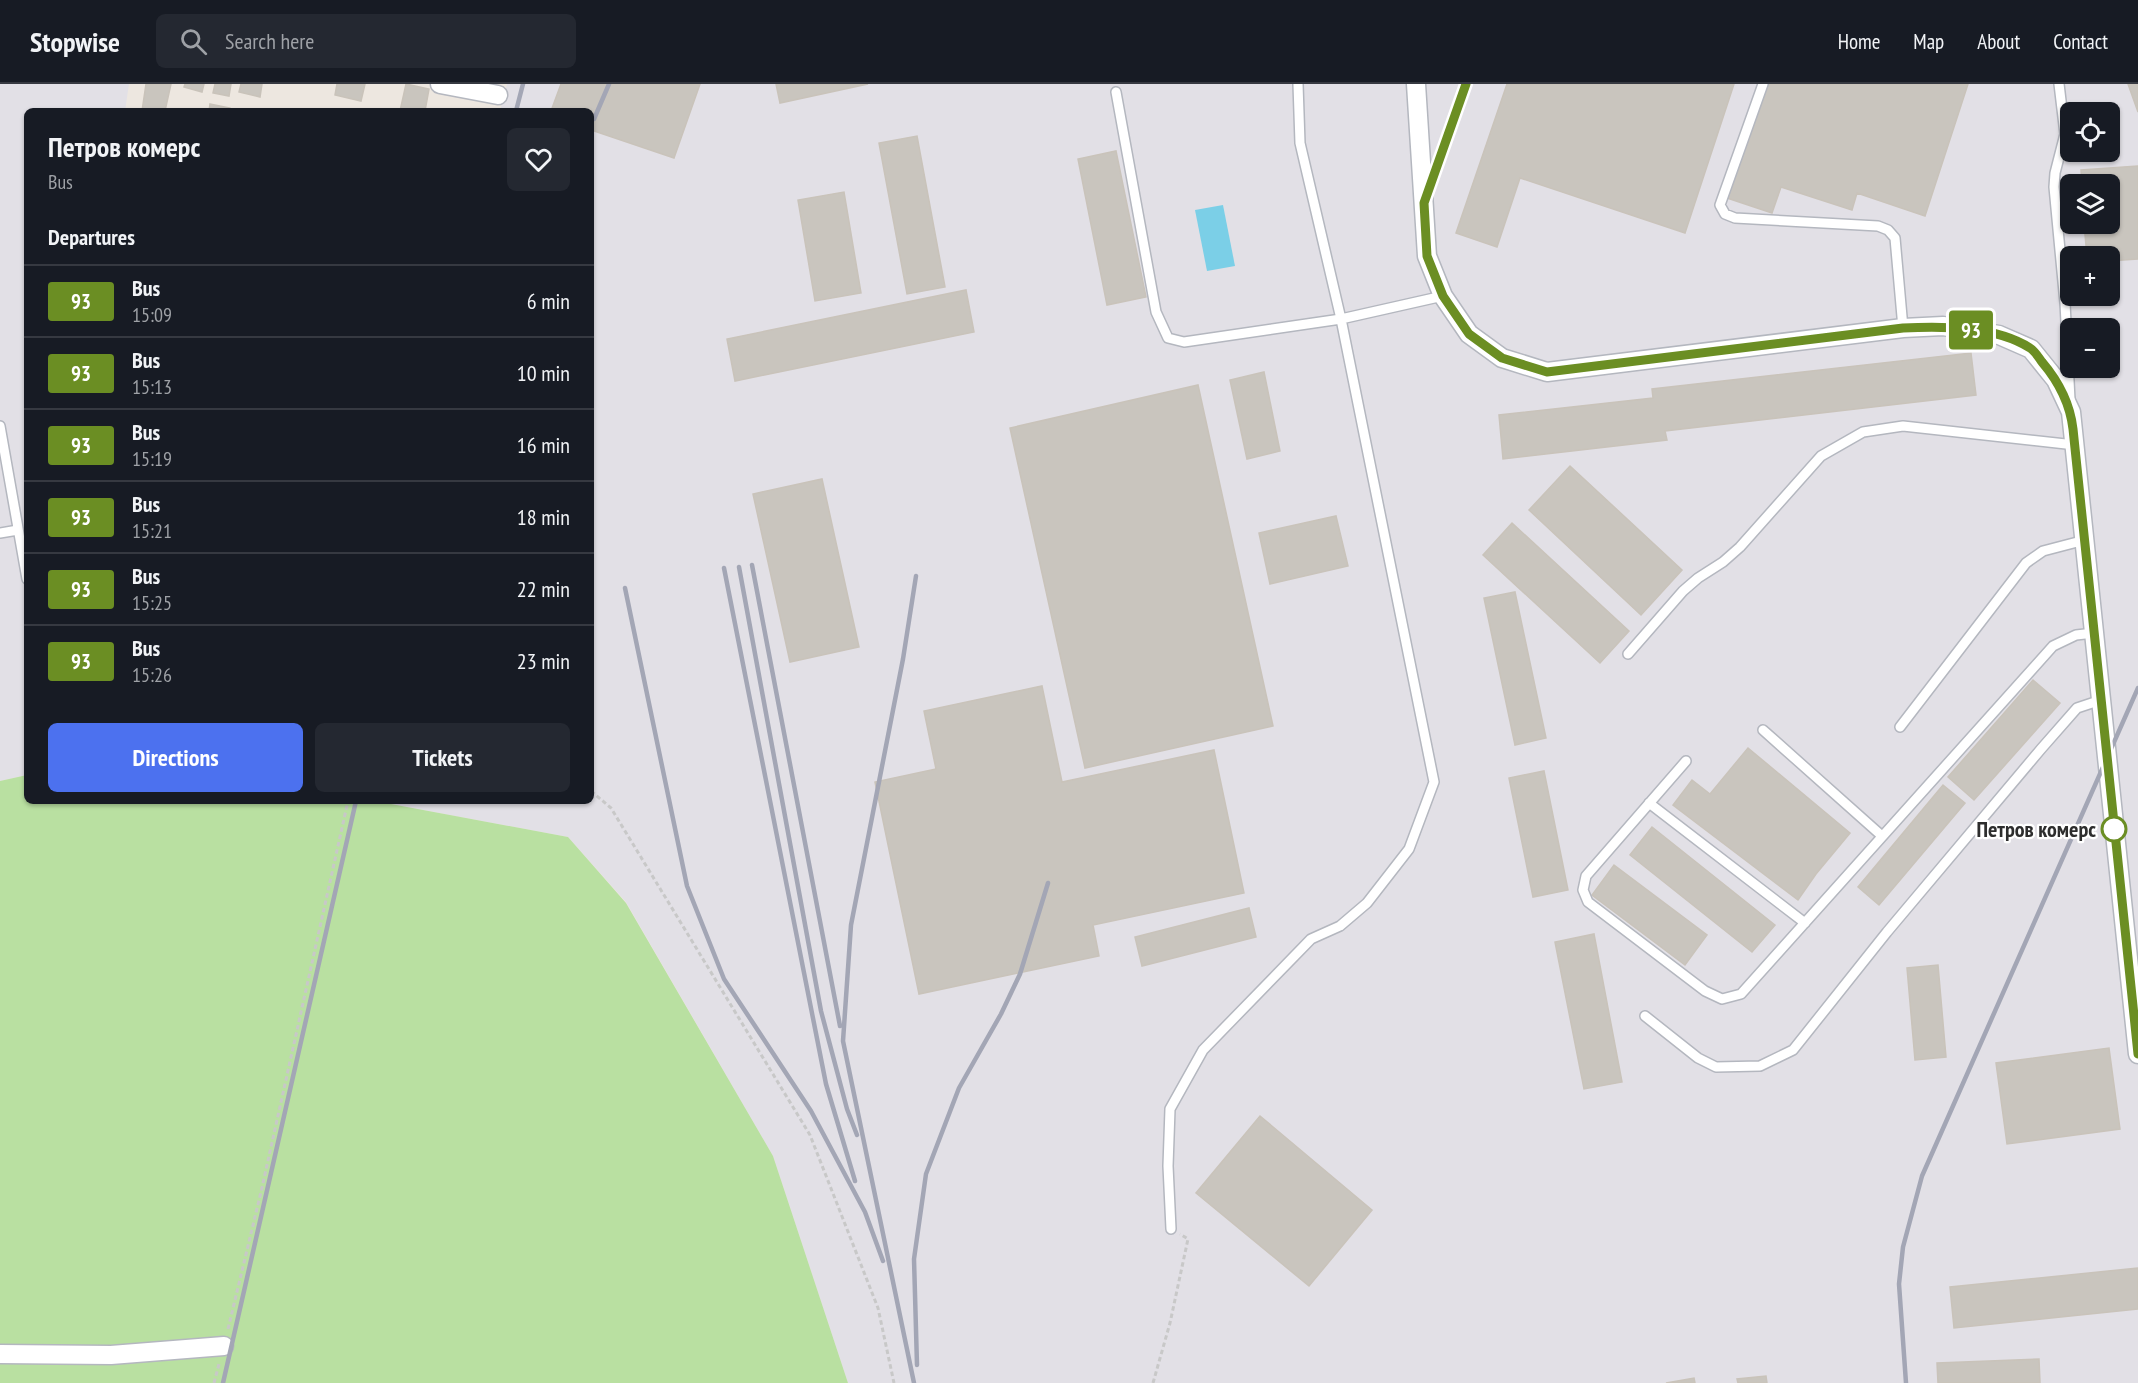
<!DOCTYPE html>
<html lang="en">
<head>
<meta charset="utf-8">
<style>
  :root { --surface:#171b24; --page:#242831; --text:#f1f3f6; --muted:#9ea1a6; --line:#363941; --accent:#4c71ef }
  body { margin:0; font-family:"PT Sans Narrow",sans-serif; background:var(--page); color:var(--text); height:100vh; display:flex; flex-direction:column; font-size:22px; white-space:nowrap }
  * { box-sizing:border-box; margin:0 }
  p { font-size:20px; color:var(--muted) }
  .icon { flex:none; width:33px; height:33px; fill:none; stroke:currentColor; stroke-width:2; stroke-linecap:round; stroke-linejoin:round }
  .map { position:relative; flex:1; overflow:hidden }
  .drawer { position:absolute; left:24px; top:24px; width:570px; height:696px; display:flex; flex-direction:column; background:var(--surface); border-radius:9px; box-shadow:0 2px 4px #0004 }
  .drawer>* { flex:none }
  .badge { padding:0 12px; border-radius:4px; font-size:21px; line-height:39px }
  .controls { position:absolute; left:2060px; top:18px; display:grid; gap:12px }
  .controls a { display:grid; place-items:center; width:60px; height:60px; border-radius:9px; background:var(--surface); box-shadow:0 2px 4px #0004; font-size:30px }
  .map>.badge { position:absolute; translate:-50% -50%; box-shadow:0 0 0 3px #fff }
  h2 { padding:0 24px; font-size:22px; line-height:54px }
  .round { display:grid; place-items:center; flex:none; width:63px; height:63px; border-radius:9px; background:var(--page) }
  .head { display:flex; align-items:center; justify-content:space-between; height:102px; padding:0 24px }
  h1 { font-size:28px; font-weight:800; line-height:45px }
  .primary-button { display:flex; gap:12px; margin-top:auto; padding:12px 24px }
  .primary-button a { flex:1; height:69px; border-radius:9px; background:var(--accent); color:#fff; font-size:24px; font-weight:800; line-height:69px; text-align:center }
  .primary-button a+a { background:var(--page); color:var(--text) }
  ul { padding:0; list-style:none }
  li { display:flex; align-items:center; gap:18px; height:72px; padding:0 24px; border-top:2px solid var(--line) }
  li div { flex:1 }
  li b { display:block; font-size:22px }
  li em { font-style:normal }
  li .badge { min-width:66px; font-weight:700; text-align:center }
  header { display:flex; align-items:center; gap:36px; box-sizing:border-box; height:84px; padding:0 30px; background:var(--surface); border-bottom:2px solid var(--line) }
  header strong { font-size:28px }
  nav { display:flex; gap:33px; margin-inline-start:auto; font-size:21px }
  .search { width:420px; height:54px; background:var(--page); display:flex; align-items:center; gap:15px; box-sizing:border-box; padding:0 21px; border-radius:9px; color:var(--muted); font-size:22px }
  .map>svg:first-child { display:block }
  .industrial { fill:#e2e0e6; fill-rule:evenodd }
  .green { fill:#b9e0a1 }
  .water { fill:#7bcfe7 }
  .building { fill:#c9c5be; stroke:#c9c3ba; stroke-width:1.5 }
  .lines { fill:none; stroke-linecap:round; stroke-linejoin:round }
  .lane-casing { stroke:#b4b7bf; stroke-width:12 }
  .street-casing { stroke:#b4b7bf; stroke-width:21 }
  .path { stroke:#c8c8c8; stroke-width:3; stroke-dasharray:4.5 3; stroke-linecap:butt }
  .lane { stroke:#fff; stroke-width:9 }
  .street { stroke:#fff; stroke-width:18 }
  .rail { stroke:#a3a6b5; stroke-width:4.5 }
  .line-casing { stroke:#fff; stroke-width:14 }
  .line { stroke:#6b8e23; stroke-width:9 }
  .stop-dot { fill:#fff; stroke:#6b8e23; stroke-width:3 }
  .labels { text-anchor:middle; stroke-width:4.5; stroke-linejoin:round; paint-order:stroke }
  .stop-label { font-size:22px; font-weight:bold; fill:#2d2d2d; stroke:#fff; text-anchor:end }
</style>
</head>
<body>
<header>
<strong>Stopwise</strong>
<div class="search"><svg class="icon" aria-label="search" viewBox="0 0 24 24"><circle cx="10" cy="10" r="6"/><path d="M15 15l6 6"/></svg>Search here</div>
<nav><a>Home</a><a>Map</a><a>About</a><a>Contact</a></nav>
</header>
<div class="map">
<svg width="2138" height="1299" viewBox="0 0 2138 1299">
  <rect width="100%" height="100%" fill="#ede7e0"/>
  <path class="industrial" d="M0,0H129L125,27H27V691L0,697Z
    M507,0H2138V1299H848L773,1072L626,818L568,753L375,717H591V27H500ZM2070,28H2109V68H2070ZM2070,100H2109V140H2070ZM2070,172H2109V212H2070ZM2070,244H2109V284H2070Z"/>
  <path class="green" d="M27,691V717H375L568,753L626,819L773,1072L848,1299H0V697Z"/>
  <path class="water" d="M1223,121L1235,182L1207,187L1195,126Z"/>
  <path class="building" d="M146,0H171L165,27H142Z
    M185,0H204L202,8L184,3Z
    M215,0H231L229,12L213,9Z
    M241,0H262L260,13L239,8Z
    M337,0H365L361,17L335,11Z
    M406,0L429,5L425,27H400Z
    M561,0H700L674,74L591,46V27H551Z
    M776,0H868L780,19Z
    M1507,0H1734L1685,149L1520,94L1497,163L1456,149Z
    M1766,0H1968L1925,132L1857,109L1852,126L1781,103L1772,129L1727,114Z
    M2128,0H2138V28Z
    M210,20L230,24V27H209Z
    M917,52L945,203L907,210L879,59Z
    M1116,67L1146,213L1107,221L1078,75Z
    M2138,82V175L2109,177V172H2087L2084,140H2109V100H2082L2081,86Z
    M844,108L861,209L815,217L798,116Z
    M966,206L974,248L735,297L727,255Z
    M1971,269L1976,311L1665,347L1667,356L1503,375L1499,331L1653,314L1652,305Z
    M1264,288L1280,367L1247,375L1230,296Z
    M1198,301L1273,642L1085,684L1010,344Z
    M1570,382L1682,486L1641,531L1529,426Z
    M822,395L859,563L790,578L753,410Z
    M1336,432L1348,482L1270,500L1259,449Z
    M1512,439L1629,547L1600,579L1483,471Z
    M1515,508L1546,654L1515,661L1484,514Z
    M2033,596L2060,619L1974,716L1948,693Z
    M1042,602L1062,698L1214,666L1244,809L1093,841L1099,872L919,910L875,698L936,685L924,627Z
    M1748,664L1850,749L1816,790L1798,816L1673,721L1692,696L1710,710Z
    M1544,687L1568,806L1533,813L1509,694Z
    M1943,701L1965,719L1879,821L1858,803Z
    M1652,743L1775,841L1752,868L1630,771Z
    M1614,781L1707,851L1685,881L1592,811Z
    M1249,824L1256,853L1142,882L1135,853Z
    M1594,850L1622,998L1584,1005L1555,858Z
    M1938,881L1946,973L1915,976L1907,884Z
    M2109,964L2120,1045L2007,1060L1996,979Z
    M1260,1032L1372,1126L1309,1202L1196,1109Z
    M2138,1184V1225L1954,1244L1950,1203Z
    M2039,1275L2040,1299H1938L1937,1279Z
    M1766,1292L1767,1299H1738L1737,1295Z
    M1694,1294L1695,1299H1666Z"/>
  <g class="lines">
    <g class="lane-casing">
      <path id="lane" d="M1763,0L1720,121L1725,130L1735,134L1878,142L1888,146L1895,154L1903,244
        M2059,0L2065,50L2055,89L2054,103L2065,219L2070,316
        M1116,8L1156,228L1168,254L1184,258L1341,235L1443,212
        M1427,109L1466,0
        M0,342L27,495
        M0,449L18,446
        M1628,570L1683,507L1698,494L1723,478L1740,463L1821,372L1863,348L1903,342L2075,361
        M1900,643L2026,479L2043,467L2085,456
        M1763,646L1882,752
        M1686,677L1586,792L1583,806L1588,818L1705,907L1722,915L1741,910L2053,562L2076,551L2094,549
        M1649,719L1805,839
        M1645,932L1698,974L1716,983L1760,982L1793,966L1887,848L2041,665L2077,624L2101,616
        M1171,1145L1168,1082L1170,1025L1203,966L1311,855L1340,842L1367,819L1409,765L1434,698L1341,235L1300,59L1298,0"/>
    </g>
    <g class="street-casing">
      <path id="street" d="M440,0L498,11
        M1416,0L1427,172L1443,212L1469,250L1502,274L1547,288L1903,244L1943,242L1999,251L2031,265L2056,296L2071,328L2138,970
        M0,1270L111,1271L224,1262"/>
    </g>
    <path class="path" d="M591,707L611,724L810,1051L878,1224L894,1299
      M228,1245L261,1108L348,717
      M214,1299L219,1280
      M1153,1299L1170,1239L1188,1155L1180,1150"/>
    <use href="#lane" class="lane"/>
    <use href="#street" class="street"/>
    <path class="rail" d="M516,27L523,0
      M594,35L609,0
      M752,481L840,942
      M739,483L821,927L847,1025L857,1051
      M724,484L826,1000L855,1097
      M625,504L687,802L724,895L811,1027L865,1128L883,1177
      M917,1281L914,1175L926,1090L959,1004L1001,930L1020,890L1048,799
      M223,1299L356,717
      M914,1299L843,957L851,841L903,575L916,492
      M1906,1299L1899,1200L1903,1163L1922,1092L2138,604"/>
  </g>
  <g class="lines">
    <g class="line-casing">
      <path id="line" d="M1466,0L1424,119L1427,172L1443,212L1469,250L1502,274L1547,288L1903,244C1942,242 1996,242 2030,264C2035,267 2039,274 2042,278C2059,298 2070,319 2073,345L2138,970"/>
    </g>
    <use href="#line" class="line"/>
  </g>
  <circle class="stop-dot" cx="2114" cy="745" r="12"/>
  <g class="labels">
    <g class="stop-label">
      <text x="2096" y="753">Петров комерс</text>
    </g>
  </g>
</svg>
<div class="controls">
<a><svg class="icon" aria-label="locate" viewBox="0 0 24 24"><circle cx="12" cy="12" r="6"/><path d="M12 2v4M12 18v4M2 12h4M18 12h4"/></svg></a>
<a><svg class="icon" aria-label="layers" viewBox="0 0 24 24"><path d="M12 4l9 5-9 5-9-5zM3 14l9 5 9-5"/></svg></a>
<a>+</a>
<a>−</a>
</div>
<b class="badge" style="left:1971px;top:246px;background:#6b8e23;color:#fff">93</b>
<section class="drawer">
<div class="head"><div><h1>Петров комерс</h1><p>Bus</p></div><a class="round"><svg class="icon" aria-label="heart" viewBox="0 0 24 24"><path d="M12 20l-8-8c-3-5 5-10 8-4 3-6 11-1 8 4z"/></svg></a></div>
<h2>Departures</h2>
<ul>
<li><span class="badge" style="background:#6b8e23;color:#fff">93</span><div><b>Bus</b><p>15:09</p></div><em>6 min</em></li>
<li><span class="badge" style="background:#6b8e23;color:#fff">93</span><div><b>Bus</b><p>15:13</p></div><em>10 min</em></li>
<li><span class="badge" style="background:#6b8e23;color:#fff">93</span><div><b>Bus</b><p>15:19</p></div><em>16 min</em></li>
<li><span class="badge" style="background:#6b8e23;color:#fff">93</span><div><b>Bus</b><p>15:21</p></div><em>18 min</em></li>
<li><span class="badge" style="background:#6b8e23;color:#fff">93</span><div><b>Bus</b><p>15:25</p></div><em>22 min</em></li>
<li><span class="badge" style="background:#6b8e23;color:#fff">93</span><div><b>Bus</b><p>15:26</p></div><em>23 min</em></li>
</ul>
<div class="primary-button"><a>Directions</a><a>Tickets</a></div>
</section>
</div>
</body>
</html>
